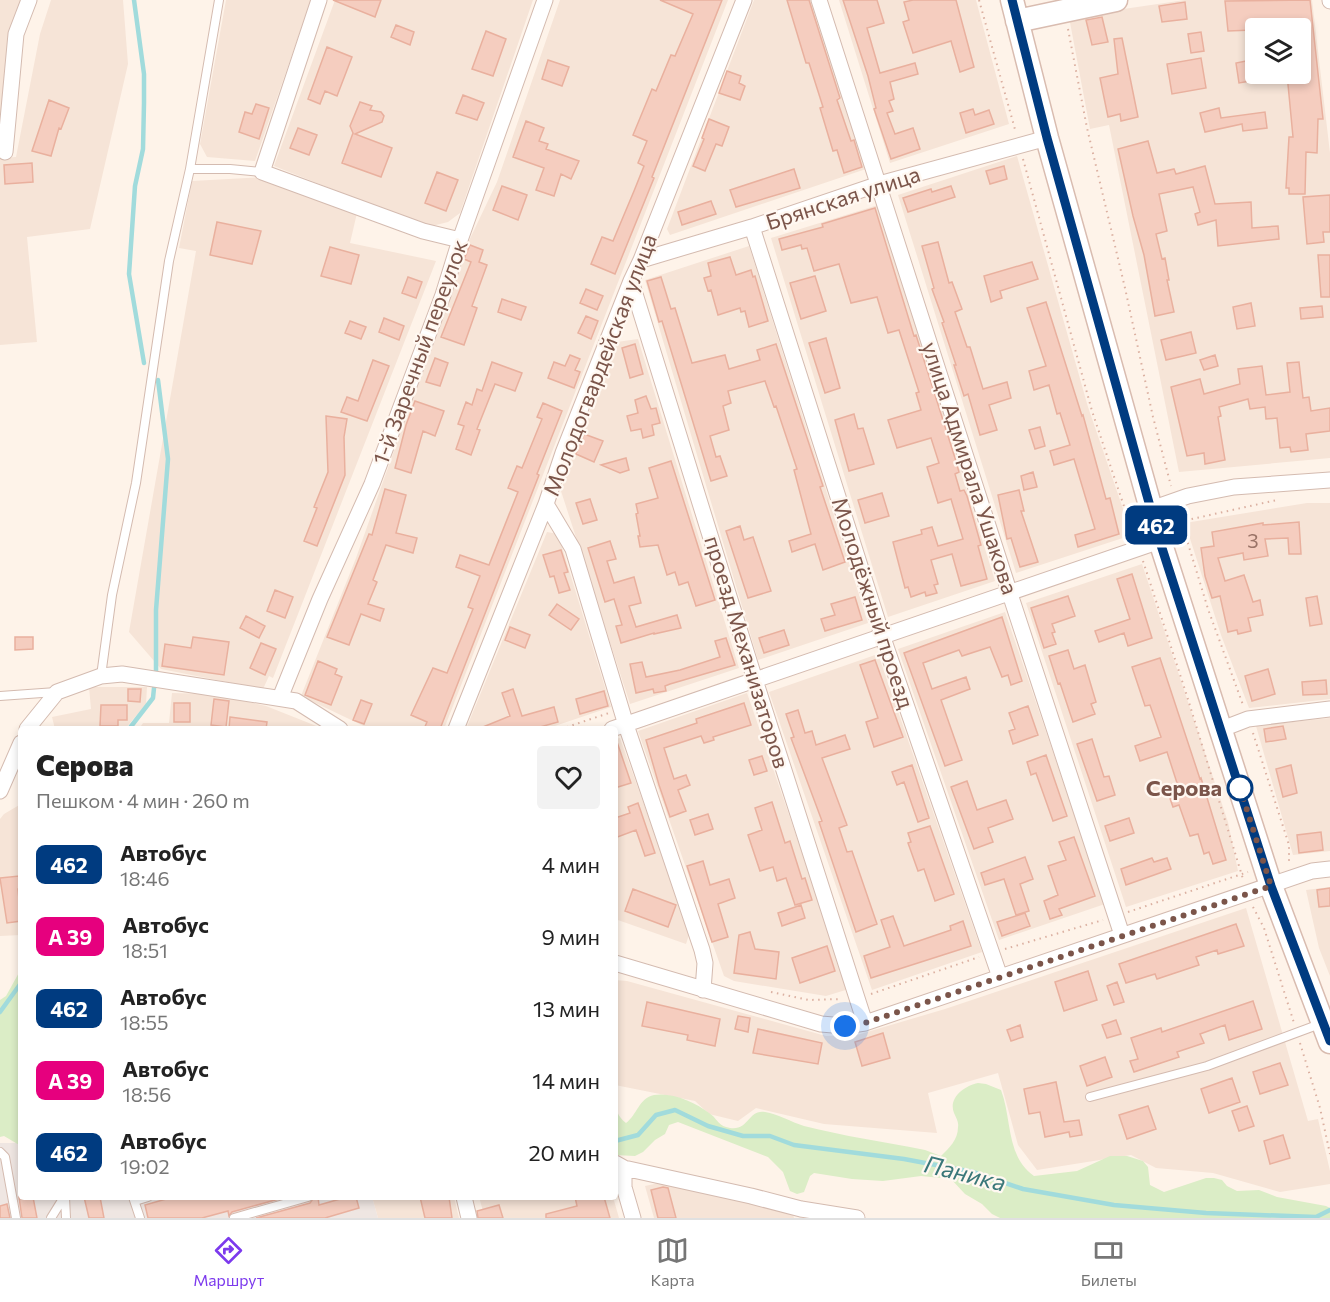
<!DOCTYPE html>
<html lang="ru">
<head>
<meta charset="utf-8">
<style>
  :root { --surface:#fff; --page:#f2f2f2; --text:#222; --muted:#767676; --line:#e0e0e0; --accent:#7c3aed }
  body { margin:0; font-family:Commissioner,sans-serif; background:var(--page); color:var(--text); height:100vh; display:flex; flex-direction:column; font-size:22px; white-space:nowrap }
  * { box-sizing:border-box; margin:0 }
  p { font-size:20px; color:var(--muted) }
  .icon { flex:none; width:33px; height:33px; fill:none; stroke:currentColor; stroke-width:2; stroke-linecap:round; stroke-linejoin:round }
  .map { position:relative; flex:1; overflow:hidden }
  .drawer { position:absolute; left:18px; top:726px; width:600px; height:474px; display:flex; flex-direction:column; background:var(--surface); border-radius:6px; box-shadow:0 3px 9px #0003 }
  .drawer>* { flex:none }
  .badge { padding:0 12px; border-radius:9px; font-size:21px; line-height:39px }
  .buttons { position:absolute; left:1245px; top:18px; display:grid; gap:12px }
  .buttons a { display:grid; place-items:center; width:66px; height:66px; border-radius:6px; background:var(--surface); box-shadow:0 3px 9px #0003; font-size:30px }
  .you { position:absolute; width:30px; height:30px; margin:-15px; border:4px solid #fff; border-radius:50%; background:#1a73e8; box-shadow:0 0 0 9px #1a73e833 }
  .map>.badge { position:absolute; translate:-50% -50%; box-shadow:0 0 0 3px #fff }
  .round { display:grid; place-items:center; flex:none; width:63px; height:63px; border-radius:6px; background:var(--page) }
  .headline { display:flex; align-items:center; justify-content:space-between; height:102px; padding:0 18px }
  h1 { font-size:28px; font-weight:800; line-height:45px }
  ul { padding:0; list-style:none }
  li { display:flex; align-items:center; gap:18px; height:72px; padding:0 18px }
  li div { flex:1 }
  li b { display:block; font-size:22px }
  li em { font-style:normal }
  li .badge { min-width:66px; font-weight:700; text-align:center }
  .tab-bar { display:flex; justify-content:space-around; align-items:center; height:84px; border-top:2px solid var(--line); background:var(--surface); font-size:16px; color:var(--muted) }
  .tab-bar a { display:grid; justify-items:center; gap:3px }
  .tab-bar .on { color:var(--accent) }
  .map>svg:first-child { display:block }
  .residential { fill:#f6e4d7; fill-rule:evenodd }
  .industrial { fill:#efe6e2 }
  .green { fill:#dbedc6 }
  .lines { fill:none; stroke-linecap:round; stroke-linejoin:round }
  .stream { stroke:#a1dbdc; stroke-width:4.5 }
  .building { fill:#f5cdbf; stroke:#e9b09e; stroke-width:1.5 }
  .lane-casing { stroke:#d4bbb0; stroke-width:10 }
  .street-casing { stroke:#d4bbb0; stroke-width:17 }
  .secondary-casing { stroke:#d9bcb0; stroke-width:25 }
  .path { stroke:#dbb0a1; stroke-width:2; stroke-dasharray:1.5 4.5; stroke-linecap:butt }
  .lane { stroke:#fff; stroke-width:8 }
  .street { stroke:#fff; stroke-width:15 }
  .secondary { stroke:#fff; stroke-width:22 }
  .line-casing { stroke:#fff; stroke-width:14 }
  .line { stroke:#003b80; stroke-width:9 }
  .walk { stroke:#7b554a; stroke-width:6; stroke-dasharray:0 10.8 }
  .stop-dot { fill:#fff; stroke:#003b80; stroke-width:3 }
  .labels { text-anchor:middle; stroke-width:4.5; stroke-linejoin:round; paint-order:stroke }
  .number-label { font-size:20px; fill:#9a7367 }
  .street-label { font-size:22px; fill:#7b554a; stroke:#fff8f1 }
  .stop-label { font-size:22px; font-weight:bold; fill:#7b554a; stroke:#fff8f1; text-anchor:end }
  .water-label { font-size:24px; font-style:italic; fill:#3a7779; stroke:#fff8f1 }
</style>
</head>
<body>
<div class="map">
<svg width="1330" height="1218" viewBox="0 0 1330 1218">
  <rect width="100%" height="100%" fill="#fef3e9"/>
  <path class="residential" d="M0,0H29L0,152Z
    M51,0H123L128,64L90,229L27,237L37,342L0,345V158L16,157L40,34Z
    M226,0H311L255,161L207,157L200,144Z
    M335,0H533L460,213L448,222L428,227L274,166Z
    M560,0H728L444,729H370L301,696L356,558L467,245L497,182Z
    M754,0H814L866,169L670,235L667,229Z
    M839,0H976L1009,124L890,163Z
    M1185,0H1312L1330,153V458L1179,472L1109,125L1090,129L1069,17ZM1256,28H1300V74H1256Z
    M1017,156L1088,407L1132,535L1016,573L898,195Z
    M264,177L357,213L350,243L436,261L273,678L269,676L263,689L161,669L129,632L196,251L179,248L192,181Z
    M878,205L995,581L888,617L771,238Z
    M749,246L868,623L758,660L645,280Z
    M638,339L739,668L630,704L561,491L571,458L617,342Z
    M1307,503H1330V699L1249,708L1221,635L1185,523Z
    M547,532L558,534L611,707L546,729H466Z
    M1142,564L1228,822L1238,871L1126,907L1026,603Z
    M1005,612L1105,904L999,940L898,649Z
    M878,654L982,952L872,990L769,692Z
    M89,687H147L146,704L125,729H55L52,717L91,709Z
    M172,693L213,694L266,706L324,729H139L143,723H169Z
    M747,693L849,989L826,996L734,981L724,976L638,731Z
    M1330,718V851L1293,855L1256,726Z
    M620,738L690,932L686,944L615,919V739Z
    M21,804V935L0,936V819L4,814Z
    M1330,887V976L1319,948L1306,890Z
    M1246,908L1308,1121L1318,1119L1330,1171V1184L1280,1192L1213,1173L1156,1168L1131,1155L1037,1170L1018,1145L998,1073L928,1093L937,1133L824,1124L756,1108L738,1121L709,1114L695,1101L615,1085V980L627,981L826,1036L857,1035L945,1009Z
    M663,1182L793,1214L794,1218H654L645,1186Z
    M372,1197H454L459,1218H378Z
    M479,1197H613L619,1218H485Z"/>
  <path class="industrial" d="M0,1143H21V1197H372L378,1218H0Z"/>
  <path class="green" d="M21,969V1146L4,1136L0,1137V1000L6,996Z
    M978,1083L986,1084L1001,1090C1012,1119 1006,1157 1034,1176L1077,1171L1110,1156H1127L1143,1161L1148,1167L1150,1185L1164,1192L1206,1178H1214L1222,1180L1227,1186L1237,1191L1259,1190L1277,1197L1326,1206L1330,1208V1218H1000L992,1214L982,1204L965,1194L951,1179L921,1176L883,1181L852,1179L814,1173L810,1176L804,1192L797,1194L790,1191L783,1172L768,1157L678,1122L669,1125L665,1134L655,1140L643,1152L635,1156L615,1155V1099C616,1110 617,1116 626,1123C637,1115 639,1098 654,1095C672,1092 695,1102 709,1113C716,1117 718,1125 726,1127C749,1134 747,1109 765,1112C778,1114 791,1122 804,1126C843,1136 885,1142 925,1150L941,1156C949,1148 958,1140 958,1127C959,1122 956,1118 954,1113C948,1098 964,1086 978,1083Z"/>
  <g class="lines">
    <path class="stream" d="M134,0L144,74V103L143,149L135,186L129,274L144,363
      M156,671V610L168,459L158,380
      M129,729L153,698L154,688
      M0,1012L21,983
      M615,1141L638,1135L656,1115L675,1110L708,1126L743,1136H770L794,1145L904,1159L973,1172L1023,1189L1114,1205L1206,1213L1316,1217L1330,1210"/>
  </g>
  <path class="building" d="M333,0H381L375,17Z
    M660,0H722L652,177L654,178L615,274L591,264L602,237L613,241L634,191L644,166L638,163L647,141L633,135L652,89L656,91L671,55L675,56L693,14Z
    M787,0H809L840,98L837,100L851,141L854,140L862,167L844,173L837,150L833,151L820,108L823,107L809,63H806Z
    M843,0H877L884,23L867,28L880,73L915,63L918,74L890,82L894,99L889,101L893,111L887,113L895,134L913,128L920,149L891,159L874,109L876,108L868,76Z
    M913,0H956L974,67L960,72L951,41L913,53L903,22L909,20L904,2Z
    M1310,0L1323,119H1318L1317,153L1306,152L1305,194H1289V188H1286L1289,137H1293L1287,74H1300V28L1228,31L1225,1Z
    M1185,2L1187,19L1162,22L1159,6Z
    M1102,17L1108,42L1092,45L1086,20Z
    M396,25L414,32L410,45L391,37Z
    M486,31L506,39L493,76L472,69Z
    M1201,32L1204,51L1191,53L1188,34Z
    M1122,38L1138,117L1121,121L1120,114L1108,117L1100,78L1118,74L1114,39Z
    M327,47L352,57L337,96L325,91L320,104L308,99Z
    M1201,58L1206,88L1172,94L1167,64Z
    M1256,59V80L1239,83L1236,63Z
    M548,60L569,67L562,86L542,79Z
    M727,71L741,76L739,83L745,86L740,100L719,93Z
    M463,95L484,103L477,120L456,113Z
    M49,100L69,108L61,129L59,128L51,156L32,151Z
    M360,102L372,106L370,110L381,112L384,116L382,122L355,134L392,148L381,177L342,163L353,133L350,126Z
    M256,104L269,108L259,139L239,132L245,112L252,114Z
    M1219,108L1221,118L1265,112L1267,128L1243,131L1242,124L1205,132L1200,113Z
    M973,109L975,115L989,110L994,124L966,133L960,113Z
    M709,119L729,127L722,146L716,144L705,171L693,166L704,139L702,138Z
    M526,121L544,128L539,141L548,144L546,149L579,161L571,179L561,174L554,196L536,190L544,168L513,157Z
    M298,128L317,135L309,155L290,148Z
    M1148,141L1157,173L1174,169L1176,174L1205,166L1215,204L1251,202L1252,228L1278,226L1279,239L1218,246L1216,220L1198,225L1195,214L1200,212L1193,187L1159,194L1167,231L1156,234L1162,259L1165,258L1169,280H1167L1174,312L1155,316L1144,255L1133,216L1118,149Z
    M32,163L33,182L5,184L4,165Z
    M1004,166L1007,179L990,184L986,171Z
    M794,169L800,188L736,207L730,190Z
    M437,172L458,180L446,211L425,203Z
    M502,186L527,195L518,220L493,210Z
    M951,186L955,197L908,212L903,198L931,189L932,192Z
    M1330,195V232H1323L1324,242L1307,244L1303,197Z
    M711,201L716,214L682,225L678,212Z
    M875,208L914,336L916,335L955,458L959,472L955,474L960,491L964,490L967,496L981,545L978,546L987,579L961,586L952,554L931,560L938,584L934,585L937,593L926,596L925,592L911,597L908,587L905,588L893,542L922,534L921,530L932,527L938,546L963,539L951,499L938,503L927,467L939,463L931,438L897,448L888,420L921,410L916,393L919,392L899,330L888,333L877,297L851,303L839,264L814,271L807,248L802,249L801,245L782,250L779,239L823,227L822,224Z
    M217,222L261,231L252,264L210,255Z
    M938,242L949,283L952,282L962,309L955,312L967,347H970L983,389L1007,382L1011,398L989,405L997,430L980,435L968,394L964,396L954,365H956L942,323L944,322L932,289L934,288L922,246Z
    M470,245L483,250L479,262L487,265L472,306L477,308L464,345L441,337L471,262L464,259Z
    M330,247L359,255L351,284L321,276Z
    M1318,255H1330V297H1321Z
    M730,257L736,275L751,270L753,277L755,276L768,321L749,327L745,311L741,312L740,308L718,315L711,290L708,291L704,278L711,276L708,263Z
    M1032,262L1038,279L1000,291L1002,298L991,302L984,276Z
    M815,276L826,311L801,319L790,283Z
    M408,277L422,282L416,298L402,293Z
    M661,277L671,309L675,308L692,363L725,355L729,369L760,360L757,350L776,344L823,486L820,487L845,562L823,570L815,544L792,552L789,541L811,534L794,470L797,469L776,406L774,407L765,381L728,391L731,403L723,406L729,430L710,436L716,457L720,456L727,476L711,481L662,321L659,322L647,281Z
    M586,289L603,296L597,310L580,303Z
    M502,299L526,307L521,320L498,312Z
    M1046,302L1082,416L1083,415L1106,499L1110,498L1119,534L1078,547L1075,535L1095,529L1074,459L1054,465L1050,451L1070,445L1060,413L1057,414L1049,385L1034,390L1029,371L1046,366L1027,308Z
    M1251,303L1255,326L1237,329L1233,307Z
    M1322,306L1323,317L1301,319L1300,308Z
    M586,316L598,321L591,339L578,333Z
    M384,318L404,326L399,340L379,332Z
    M350,321L366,327L361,339L345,333Z
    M1191,332L1196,353L1166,360L1161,340Z
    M826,338L840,388L825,393L809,343Z
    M635,344L643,374L630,378L622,348Z
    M570,355L580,359L575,370L580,372L574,388L548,378L554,362L565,366Z
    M1215,355L1218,366L1204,370L1200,360Z
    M435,358L448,363L440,386L426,382Z
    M373,360L389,366L367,421L341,412L347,397L358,401Z
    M492,362L522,373L515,391L495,384L477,429L480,430L471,455L456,449L464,426L458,424L466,402L472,405L477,389L482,391Z
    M1299,362L1303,398L1309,397L1311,411L1330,408V431L1306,434L1308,450L1291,452L1290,447L1280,448L1277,418L1266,419L1265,407L1250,409L1248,399L1219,407L1221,416L1218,417L1225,460L1205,464L1204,453L1187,456L1171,387L1200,379L1204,394L1240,384L1238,369L1262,366L1266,395L1290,392L1287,363Z
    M646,396L651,409L656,408L660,423L652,425L654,435L643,438L641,429L631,431L627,416L638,413L635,400Z
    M415,401L444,411L435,436L423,431L411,473L395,468L406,425Z
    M543,403L562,411L537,474L539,475L440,729H424L427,722L411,715L433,668L447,673L473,609L468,607L480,576L456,567L460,555L489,565L518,492L508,488L517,466L522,468L542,419L537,417Z
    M854,414L858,429L863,428L874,464L849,471L835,420Z
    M326,416L347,419L344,437L345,475L317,546L304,541L317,508L314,507L328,472Z
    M1040,427L1045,446L1035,449L1029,430Z
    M584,434L603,441L594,462L576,454Z
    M626,458L629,470L620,473L601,465Z
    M671,461L715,600L696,606L688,582L679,585L675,572L667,575L658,545L640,547L638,536H640L636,514L638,513L636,504L658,498L649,468Z
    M1033,472L1037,487L1024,490L1021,476Z
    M385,489L406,495L396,533L417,538L413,553L386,545L373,580L377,582L368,604L384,609L380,621L361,614L349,645L327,637L369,534L372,535Z
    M1019,490L1024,511H1021L1038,562L1020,567L1011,538L1007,539L998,495Z
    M882,493L889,516L865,523L858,500Z
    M590,499L597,520L583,524L576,503Z
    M1299,522L1301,554H1289L1288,538L1265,539L1268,556L1244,560L1243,553L1218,558L1225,581L1244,575L1253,602L1260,600L1263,615L1248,618L1251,631L1238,634L1237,630L1228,632L1220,596L1212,598L1205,576L1201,548L1214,546L1212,532L1263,523V525Z
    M740,526L744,540L753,537L771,591L748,598L726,531Z
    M610,541L616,559L607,561L614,583L634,577L641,603L629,606L636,627L677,615L681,628L654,634V633L621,643L616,626L622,625L614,599L605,602L588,548Z
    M561,550L568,572L564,573L570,590L559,593L554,576L550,577L543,555Z
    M1132,574L1152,638L1128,646L1124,633L1099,642L1095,631L1130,619L1117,579Z
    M275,590L293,597L285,618L267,611Z
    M1068,596L1075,616L1052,624L1055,632L1052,633L1056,644L1044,648L1031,608Z
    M1317,596L1322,624L1310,626L1306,598Z
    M855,597L862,620L825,631L821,619L835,615L831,604Z
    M557,604L579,619L571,630L549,615Z
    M246,616L265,626L259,638L240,628Z
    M1002,617L1022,681L1011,685L1008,675L1002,677L990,647L962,656L959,650L923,663L932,689L966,677L970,689L941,700L962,760L945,766L904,653Z
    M510,627L530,635L525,648L505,640Z
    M784,630L789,645L764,653L759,638Z
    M15,637H33V649L15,650Z
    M193,637L229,642L224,675L162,666L165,644L191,648Z
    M726,638L735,665L670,684L665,686L666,691L654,693L653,689L636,693L630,664L642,662L646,677L680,670L720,657L715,641Z
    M261,643L276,649L265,675L250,668Z
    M1068,650L1074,669L1085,665L1096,702L1091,704L1095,714L1073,722L1060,683L1058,684L1049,656Z
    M1160,658L1200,779L1201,778L1226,860L1213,864L1209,852L1204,854L1198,834L1190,836L1179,805L1173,807L1167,790L1178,786L1167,752L1140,761L1135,746L1161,737L1150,705L1145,706L1132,667Z
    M875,660L903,737L874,747L866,722L878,718L860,665Z
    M318,661L337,669L335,674L342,677L331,705L305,695Z
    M1268,669L1275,694L1252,701L1245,676Z
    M1326,680L1327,694L1303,695L1302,682Z
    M128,689H141L140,702L128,701Z
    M513,689L522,716L554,707L558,722L533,729H478L510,716L502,693Z
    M604,691L608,706L580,714L576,699Z
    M214,699L229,701L226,727L211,725Z
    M361,700L372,704L364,724L353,720Z
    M174,703H190V722H174Z
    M744,703L751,725L713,737L714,740L704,743L701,736L664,748L674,779L686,775L690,785L678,790L686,811L670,817L659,785L646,740L697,723L696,719Z
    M101,705H127V720H118V726H100Z
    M1028,706L1038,735L1013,744L1009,731L1015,729L1009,713Z
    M798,710L805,733L812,731L816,745L845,735L850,749L822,758L847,825L839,828L847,852L852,851L877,924L856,932L819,822L822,821L791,738L794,737L786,714Z
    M230,717L267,722L266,729H229Z
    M1283,726L1286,739L1266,742L1264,729Z
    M1092,739L1104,777L1109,776L1115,795L1097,801L1077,744Z
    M615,742H617L631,783L615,788Z
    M1046,755L1067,816L1053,821L1036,773L1031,775L1027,762Z
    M762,756L767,771L754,775L749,760Z
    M912,765L929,818L918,822L904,782L897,785L892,772Z
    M1291,765L1297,793L1283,797L1276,769Z
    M967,781L977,810L1006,800L1013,819L988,828L993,842L974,849L951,787Z
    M772,802L785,843L790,841L802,879L805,878L812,900L795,905L786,878L777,881L773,867L760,871L748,835L762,830L755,808Z
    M638,803L655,853L645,856L636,830L615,838V818L630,813L628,807Z
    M708,814L713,829L695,835L690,820Z
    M1129,818L1134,833L1110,841L1105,826Z
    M930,826L954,894L935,901L924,869L918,871L908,843L911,842L908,833Z
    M1321,832L1323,850L1299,853L1297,835Z
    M1074,837L1095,896L1059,909L1062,915L1050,919L1044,901L1058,895L1048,866L1066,860L1059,842Z
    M1025,857L1033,879L1020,884L1029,911L1016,915L1004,879L985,885L981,873Z
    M1152,858L1154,862L1167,858L1171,869L1126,885L1121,869Z
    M703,861L710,885L729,879L735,898L718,904L728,937L712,942L687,866Z
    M19,876L20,888L18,889L21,921L7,923L0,878Z
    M1330,888V906L1319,907L1317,890Z
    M633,889L676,905L668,927L625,911Z
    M801,905L805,918L782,926L778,913Z
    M1025,913L1030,926L1002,936L997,922Z
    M893,916L904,946L951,930L950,926L963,921L971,946L871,978L864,956L890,947L881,920Z
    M1236,924L1244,946L1218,954L1217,950L1196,957L1199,965L1157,979L1155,974L1126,983L1119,964Z
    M750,932L755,949L779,952L776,979L734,973L739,935Z
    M827,946L835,971L800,983L792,958Z
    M1088,971L1097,1000L1064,1011L1055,982Z
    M1117,982L1124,1002L1114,1005L1107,986Z
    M1253,1001L1262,1029L1229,1040L1225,1025L1200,1034L1204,1043L1177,1052L1179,1057L1134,1072L1130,1061L1138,1059L1131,1038L1161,1028L1162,1032Z
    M647,1002L720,1019L715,1046L687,1040L688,1035L642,1026Z
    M738,1016L750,1018L748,1032L735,1029Z
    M1116,1020L1121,1034L1107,1038L1102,1025Z
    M1020,1025L1023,1037L1011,1041L1007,1030Z
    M758,1029L822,1043L818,1064L753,1053Z
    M883,1033L890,1058L862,1066L855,1042Z
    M1105,1057L1112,1077L1087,1086L1080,1066Z
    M1280,1063L1288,1085L1260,1094L1253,1072Z
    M1232,1078L1240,1102L1209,1113L1201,1089Z
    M1056,1082L1064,1122L1079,1120L1082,1135L1070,1137L1069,1132L1045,1137L1040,1112L1029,1114L1024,1089Z
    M1148,1106L1156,1129L1127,1139L1119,1115Z
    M1247,1106L1254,1126L1239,1131L1232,1111Z
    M1283,1135L1290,1158L1270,1164L1264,1141Z
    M663,1187L668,1188L676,1218H658L651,1190Z
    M19,1197H33L37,1218H22Z
    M84,1197H100L104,1218H89Z
    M173,1197H286L232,1212L229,1216L228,1211L202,1218H148L145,1205Z
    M314,1197H318L319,1205L347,1197H356L359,1208L325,1218H256L310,1203Z
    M420,1197H449L452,1218H425Z
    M575,1197H604L610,1218H546V1214L577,1206Z
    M7,1204L10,1218H0V1206Z
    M499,1205L503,1218H478L477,1211Z"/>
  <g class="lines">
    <g class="lane-casing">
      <path id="lane" d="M190,169H230L262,172
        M101,676L112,595L136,483L169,261L190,169L219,0
        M0,696L56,692
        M1090,1097L1207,1066L1320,1024
        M0,1152L5,1157L16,1218
        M65,1197L66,1218
        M133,1197L140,1218
        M135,1201L148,1197
        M51,1218L64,1197
        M234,1218L308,1197"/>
    </g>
    <g class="street-casing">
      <path id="street" d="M319,0L262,172L423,231L460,240
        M819,0L1010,594L1122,935
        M1330,0V1
        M5,152L16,34L29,0
        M752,227L883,638L1000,977
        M641,260L752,227L879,184L1047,138
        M631,281L755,680L865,1023
        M546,504L573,549L626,725L702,950L705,963L703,990
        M1151,509L1188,496L1234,487L1330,480
        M280,698L320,599L372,484L443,295L460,240L545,0
        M27,729L57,692L101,676L122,674L296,701L340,729
        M456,729L546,504L563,453L631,281L641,260L744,0
        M612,729L1160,541
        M1222,729L1248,719L1330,709
        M0,791L21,743
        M615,963L821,1024L845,1026L865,1023L1312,871L1330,869
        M615,1163L624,1168L751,1196L801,1209L857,1218
        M624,1168V1187L633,1218
        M464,1197L469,1218"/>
    </g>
    <g class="secondary-casing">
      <path id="secondary" d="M1012,0L1047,138L1160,541L1271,886L1330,1042
        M1017,21L1116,0"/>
    </g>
    <path class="path" d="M979,0L1016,133
      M1068,29L1087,128L1125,288L1153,417L1171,486
      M1023,159L1092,411L1134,536
      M1179,514L1208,609L1243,705
      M1174,523L1277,500
      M1143,561L1187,696L1243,879
      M561,729L609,713
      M1253,733L1289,845V863
      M1253,907L1264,928L1294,1023
      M1128,912L1248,872
      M1005,949L1103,920
      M771,992L809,1000L842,999
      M871,994L979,957
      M1300,1043L1320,1108L1330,1154"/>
    <use href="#lane" class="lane"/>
    <use href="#street" class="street"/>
    <use href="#secondary" class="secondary"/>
  </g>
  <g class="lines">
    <g class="line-casing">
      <path id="line" d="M1012,0L1047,138L1160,542L1271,886L1330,1041"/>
    </g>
    <use href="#line" class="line"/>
    <path class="walk" d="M845,1026L865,1023L1271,886L1240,788"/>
  </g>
  <circle class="stop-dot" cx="1240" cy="788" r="12"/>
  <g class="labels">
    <g class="number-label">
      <text x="1253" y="548">3</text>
    </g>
    <g class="street-label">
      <text transform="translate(843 198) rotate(-18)" y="8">Брянская улица</text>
      <text transform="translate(420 352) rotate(-70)" y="8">1-й Заречный переулок</text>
      <text transform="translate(600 365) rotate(-69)" y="8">Молодогвардейская улица</text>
      <text transform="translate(970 468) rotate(72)" y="8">улица Адмирала Ушакова</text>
      <text transform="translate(873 603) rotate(72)" y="8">Молодёжный проезд</text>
      <text transform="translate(747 652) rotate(73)" y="8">проезд Механизаторов</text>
    </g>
    <g class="stop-label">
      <text x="1222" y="796">Серова</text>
    </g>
    <g class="water-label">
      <text transform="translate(965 1174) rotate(14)" y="8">Паника</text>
    </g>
  </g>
</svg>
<div class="buttons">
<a><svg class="icon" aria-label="layers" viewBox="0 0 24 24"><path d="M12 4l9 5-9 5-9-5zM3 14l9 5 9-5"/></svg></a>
</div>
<div class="you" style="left:845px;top:1026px"></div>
<b class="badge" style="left:1156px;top:525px;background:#003b80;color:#fff">462</b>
<section class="drawer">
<div class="headline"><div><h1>Серова</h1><p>Пешком · 4 мин · 260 m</p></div><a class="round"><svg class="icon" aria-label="heart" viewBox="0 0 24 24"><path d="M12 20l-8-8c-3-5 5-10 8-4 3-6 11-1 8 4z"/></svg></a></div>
<ul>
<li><span class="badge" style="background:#003b80;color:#fff">462</span><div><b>Автобус</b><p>18:46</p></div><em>4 мин</em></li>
<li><span class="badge" style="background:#e6007e;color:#fff">А 39</span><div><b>Автобус</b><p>18:51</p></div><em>9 мин</em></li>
<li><span class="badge" style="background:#003b80;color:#fff">462</span><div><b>Автобус</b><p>18:55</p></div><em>13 мин</em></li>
<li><span class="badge" style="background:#e6007e;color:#fff">А 39</span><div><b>Автобус</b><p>18:56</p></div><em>14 мин</em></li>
<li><span class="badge" style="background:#003b80;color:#fff">462</span><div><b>Автобус</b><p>19:02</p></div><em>20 мин</em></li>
</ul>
</section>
</div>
<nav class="tab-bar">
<a class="on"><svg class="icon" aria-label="directions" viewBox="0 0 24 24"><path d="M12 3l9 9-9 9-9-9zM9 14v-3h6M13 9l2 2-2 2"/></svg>Маршрут</a>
<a><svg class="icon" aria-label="map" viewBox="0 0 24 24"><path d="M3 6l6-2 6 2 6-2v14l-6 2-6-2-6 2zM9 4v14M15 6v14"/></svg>Карта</a>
<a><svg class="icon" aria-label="tickets" viewBox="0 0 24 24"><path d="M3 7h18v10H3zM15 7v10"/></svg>Билеты</a>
</nav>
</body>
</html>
